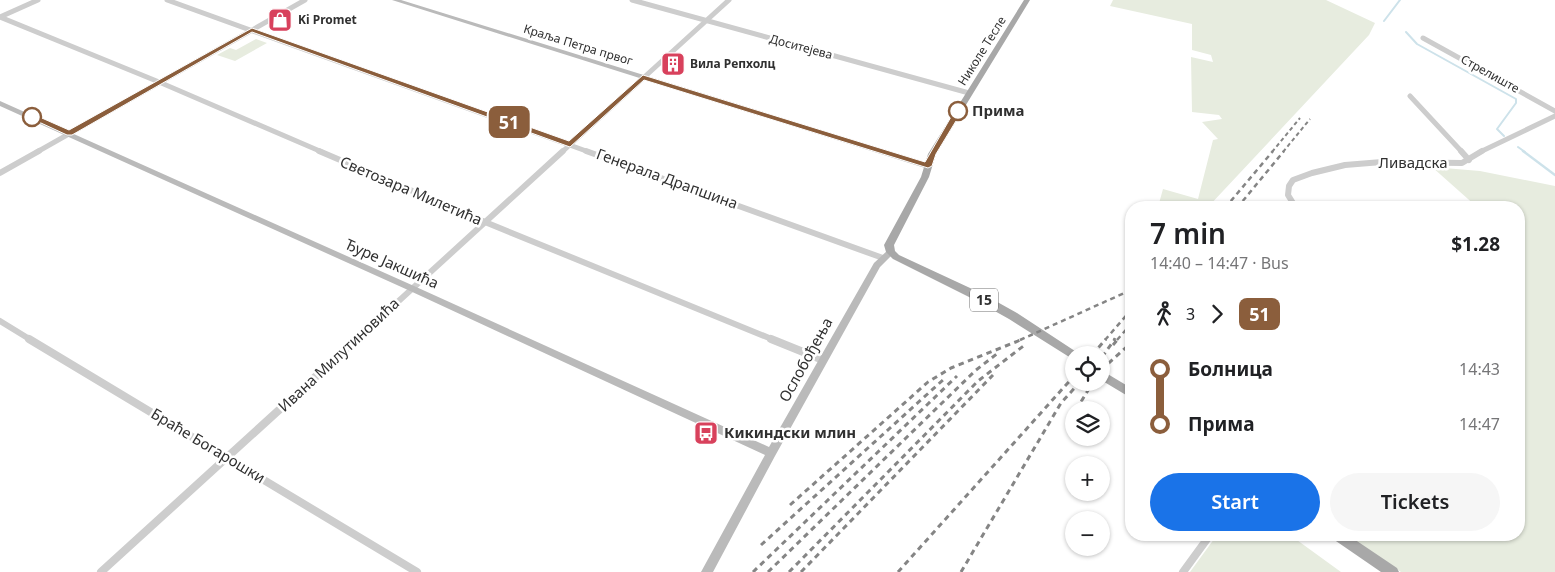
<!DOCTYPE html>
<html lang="en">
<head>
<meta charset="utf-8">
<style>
  :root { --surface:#fff; --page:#f6f6f6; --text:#202124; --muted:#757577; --accent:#1a73e8 }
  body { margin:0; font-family:"Noto Sans",sans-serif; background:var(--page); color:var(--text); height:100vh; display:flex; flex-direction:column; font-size:19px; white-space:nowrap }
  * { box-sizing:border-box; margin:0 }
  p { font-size:16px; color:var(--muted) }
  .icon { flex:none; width:28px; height:28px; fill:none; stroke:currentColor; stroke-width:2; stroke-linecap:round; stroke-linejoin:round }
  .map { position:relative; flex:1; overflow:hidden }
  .sheet { position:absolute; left:1125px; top:201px; width:400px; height:340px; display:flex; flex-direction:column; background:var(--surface); border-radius:20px; box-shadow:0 1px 4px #0004 }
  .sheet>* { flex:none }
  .badge { padding:0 10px; border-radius:8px; font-size:18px; line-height:32px }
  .tools { position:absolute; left:1065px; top:346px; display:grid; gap:10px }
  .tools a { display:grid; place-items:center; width:45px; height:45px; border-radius:50%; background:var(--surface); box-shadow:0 1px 4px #0004; font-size:25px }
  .map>.badge { position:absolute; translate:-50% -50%; box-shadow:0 0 0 2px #fff }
  .legs { display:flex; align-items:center; gap:8px; height:55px; padding:0 25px; font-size:16px }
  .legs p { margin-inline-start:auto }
  .head { display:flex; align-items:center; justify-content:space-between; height:85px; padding:0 25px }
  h1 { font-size:28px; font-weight:600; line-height:38px }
  .cta { display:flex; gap:10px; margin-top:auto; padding:10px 25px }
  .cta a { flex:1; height:58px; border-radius:30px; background:var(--accent); color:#fff; font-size:20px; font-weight:600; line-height:58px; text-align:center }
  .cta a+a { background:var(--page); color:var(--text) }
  ul { padding:0 25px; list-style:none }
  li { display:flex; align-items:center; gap:18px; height:55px; font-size:19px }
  li i { display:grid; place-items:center; width:8px; height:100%; margin:0 6px; background:currentColor }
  li i::after { content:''; width:12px; height:12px; margin:-6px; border:4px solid; border-radius:50%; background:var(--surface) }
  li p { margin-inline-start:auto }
  li:first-child i { background:linear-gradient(#0000 50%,currentColor 0) }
  li:last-child i { background:linear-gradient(currentColor 50%,#0000 0) }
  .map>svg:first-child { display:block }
  .green { fill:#e7ecdf }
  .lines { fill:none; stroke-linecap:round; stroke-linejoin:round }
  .stream-far1 { stroke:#cde2ea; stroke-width:2 }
  .stream { stroke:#cde2ea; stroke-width:2.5 }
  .building { fill:#171717 }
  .street-far2 { stroke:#cdcdcd; stroke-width:5 }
  .street-far1 { stroke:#cdcdcd; stroke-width:6 }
  .street { stroke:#cdcdcd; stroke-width:8 }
  .secondary { fill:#bababa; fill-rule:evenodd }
  .primary { fill:#a8a8a8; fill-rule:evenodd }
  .rail-far2 { stroke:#858585; stroke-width:2; stroke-dasharray:4 3; stroke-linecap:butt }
  .rail-far1 { stroke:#858585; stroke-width:2.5; stroke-dasharray:5 4; stroke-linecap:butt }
  .rail { stroke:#858585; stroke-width:3; stroke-dasharray:5.5 4.5; stroke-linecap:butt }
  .line-1 { fill:#8b5e3c; stroke:#fff }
  .stop-1-dot { fill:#fff; stroke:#8b5e3c; stroke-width:2.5 }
  .labels { text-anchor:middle; stroke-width:5; stroke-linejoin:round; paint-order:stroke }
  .far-poi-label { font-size:12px; font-weight:bold; fill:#303030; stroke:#fff; text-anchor:start }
  .far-street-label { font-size:12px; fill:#303030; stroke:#fff }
  .shield { fill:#fff; stroke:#6e6e6e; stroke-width:1 }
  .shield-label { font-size:14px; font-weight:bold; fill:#303030 }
  .stop-label { font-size:15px; font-weight:bold; fill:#303030; stroke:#fff; text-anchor:start }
  .street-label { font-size:15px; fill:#303030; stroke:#fff }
  .poi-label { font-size:15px; font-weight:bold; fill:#303030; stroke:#fff; text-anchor:start }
</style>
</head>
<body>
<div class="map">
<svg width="1555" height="572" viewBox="0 0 1555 572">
  <rect width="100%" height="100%" fill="#fff"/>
  <path class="green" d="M1113,0H1326L1375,23L1369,35L1208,207H1158L1163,189L1198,199L1213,140L1218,139L1202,122L1222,119L1219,115L1192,112L1191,57L1213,62L1211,55L1192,50V24L1110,6Z
    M256,39L267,43L235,61L217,55L230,48L236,50Z
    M1432,167L1480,171L1555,186V572H1401L1347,535H1519V208L1477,207Z
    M1217,535H1290L1341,572H1190Z"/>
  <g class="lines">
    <path class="stream-far1" d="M1384,21L1400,0
      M1406,32L1417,44L1516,99V103L1497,129L1504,136
      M1518,147L1525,152"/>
    <path class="stream" d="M1523,151L1555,175"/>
  </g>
  <path class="building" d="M672,60L681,62L677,67L682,68L677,73L663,69Z"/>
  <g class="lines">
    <path class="street-far2" d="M167,0L589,152
      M632,0L969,93
      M0,17L159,82L322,152
      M0,17L38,0
      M1423,38L1555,111
      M1410,96L1462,152
      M37,152L305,0
      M562,152L729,0
      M1480,152L1555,116"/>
    <path class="street-far1" d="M319,151L485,222L774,340
      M586,151L883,258
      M1461,151L1469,160
      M0,173L39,151
      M1296,208L1288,195L1289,186L1293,180L1312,173L1345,165L1382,162L1462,163L1482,151
      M0,321L31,340
      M356,340L563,151"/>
    <path class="street" d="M29,339L417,572
      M771,339L823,360
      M101,572L357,339
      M1183,572L1210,535"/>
    <path class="secondary" d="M392,0H401L931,164L932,166L931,168H925Z
      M0,101L414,286L769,447L874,263L888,250L891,249L895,252L880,267L775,456L713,572H701L765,455L408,290L0,106Z"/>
    <path class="primary" d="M1024,0H1030L936,154L929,177L894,245L895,251L899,255L983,294L1017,313L1078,353L1079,355H1074V360L1009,319L975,300L893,259L886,252L884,245L921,177L928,154Z
      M1101,370L1131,388V398L1101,380Z
      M1331,535H1348L1397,568L1399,572H1381L1333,539Z"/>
    <path class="rail-far2" d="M1272,152L1300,118
      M1283,152L1310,119"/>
    <path class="rail-far1" d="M1225,208L1273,151
      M1237,208L1284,151
      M1020,340L1131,290
      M1105,340L1131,310
      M1114,340L1115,338
      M1117,340L1131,324"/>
    <path class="rail" d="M1113,345L1118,339
      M1092,355L1106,339
      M1102,357L1115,339
      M1101,370L1131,343
      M1076,410L1093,382
      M790,505L928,382L951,368L1023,339
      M761,545L944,379
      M753,572L957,376
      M768,572L976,370L998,353
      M789,572L978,381L1026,344
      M801,572L993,375
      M898,572L1074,376
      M961,572L1061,403L1080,382"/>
  </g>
  <path class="line-1" d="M252,28L569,141L643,75L925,162L955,110L962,111L936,154L932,166L928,168L644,80L570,147L252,32L72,135H67L28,117L35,115L69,130Z"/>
  <defs>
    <g id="shop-square" transform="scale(1.25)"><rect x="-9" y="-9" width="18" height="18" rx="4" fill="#d8415c" stroke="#fff"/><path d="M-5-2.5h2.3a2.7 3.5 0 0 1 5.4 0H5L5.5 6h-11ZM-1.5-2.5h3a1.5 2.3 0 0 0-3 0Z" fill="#fff"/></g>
    <g id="building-square" transform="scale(1.25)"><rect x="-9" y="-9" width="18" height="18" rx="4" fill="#d8415c" stroke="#fff"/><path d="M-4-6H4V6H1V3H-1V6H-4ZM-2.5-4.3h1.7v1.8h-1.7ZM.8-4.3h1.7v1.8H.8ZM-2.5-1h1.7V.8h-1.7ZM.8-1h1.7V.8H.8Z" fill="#fff"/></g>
    <g id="bus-square" transform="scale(1.25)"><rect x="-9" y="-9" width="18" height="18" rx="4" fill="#d8415c" stroke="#fff"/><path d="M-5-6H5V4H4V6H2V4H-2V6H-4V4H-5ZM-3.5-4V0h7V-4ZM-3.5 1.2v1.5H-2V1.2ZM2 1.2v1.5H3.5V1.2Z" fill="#fff"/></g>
  </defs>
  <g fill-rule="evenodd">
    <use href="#shop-square" x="280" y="20"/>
    <use href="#building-square" x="673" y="64"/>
    <use href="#bus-square" x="706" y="433"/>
  </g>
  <g class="stop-1-dot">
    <circle cx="958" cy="111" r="9"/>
    <circle cx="32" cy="117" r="9"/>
  </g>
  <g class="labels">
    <g class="far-poi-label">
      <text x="298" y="24">Ki Promet</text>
      <text x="690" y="68">Вила Репхолц</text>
    </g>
    <g class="far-street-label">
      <text transform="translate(578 45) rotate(17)" y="4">Краља Петра првог</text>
      <text transform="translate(801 47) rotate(15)" y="4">Доситејева</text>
      <text transform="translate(982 51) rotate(-58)" y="4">Николе Тесле</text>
      <text transform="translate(1490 74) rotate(29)" y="4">Стрелиште</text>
    </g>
    <rect class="shield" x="970" y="288.5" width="28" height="23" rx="4"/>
    <g class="shield-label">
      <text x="984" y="305">15</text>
    </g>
    <g class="stop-label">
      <text x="972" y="116">Прима</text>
    </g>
    <g class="street-label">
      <text x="1413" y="168">Ливадска</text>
      <text transform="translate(667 179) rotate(20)" y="5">Генерала Драпшина</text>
      <text transform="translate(411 191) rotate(23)" y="5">Светозара Милетића</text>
      <text transform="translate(392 264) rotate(24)" y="5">Ђуре Јакшића</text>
      <text transform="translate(339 355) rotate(-43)" y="5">Ивана Милутиновића</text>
      <text transform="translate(806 360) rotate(-61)" y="5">Ослобођења</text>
      <text transform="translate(208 446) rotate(31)" y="5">Браће Богарошки</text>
    </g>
    <g class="poi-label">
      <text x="724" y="438">Кикиндски млин</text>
    </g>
  </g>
</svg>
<div class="tools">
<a><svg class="icon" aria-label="locate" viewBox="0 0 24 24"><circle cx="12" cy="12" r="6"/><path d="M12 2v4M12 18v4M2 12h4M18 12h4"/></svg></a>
<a><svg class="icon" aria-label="layers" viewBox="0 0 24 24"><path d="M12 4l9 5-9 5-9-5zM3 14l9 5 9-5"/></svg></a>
<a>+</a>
<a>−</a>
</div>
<b class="badge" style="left:509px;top:122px;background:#8b5e3c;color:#fff">51</b>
<section class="sheet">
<div class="head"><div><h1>7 min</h1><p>14:40 – 14:47 · Bus</p></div><b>$1.28</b></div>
<div class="legs"><svg class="icon" aria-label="walk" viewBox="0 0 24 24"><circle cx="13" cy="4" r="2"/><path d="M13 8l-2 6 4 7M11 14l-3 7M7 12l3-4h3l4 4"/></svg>3<svg class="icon" aria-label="forward" viewBox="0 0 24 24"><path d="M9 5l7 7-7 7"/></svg><b class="badge" style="background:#8b5e3c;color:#fff">51</b></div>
<ul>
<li><i style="color:#8b5e3c"></i><b>Болница</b><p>14:43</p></li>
<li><i style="color:#8b5e3c"></i><b>Прима</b><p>14:47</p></li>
</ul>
<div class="cta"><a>Start</a><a>Tickets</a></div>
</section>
</div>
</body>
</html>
